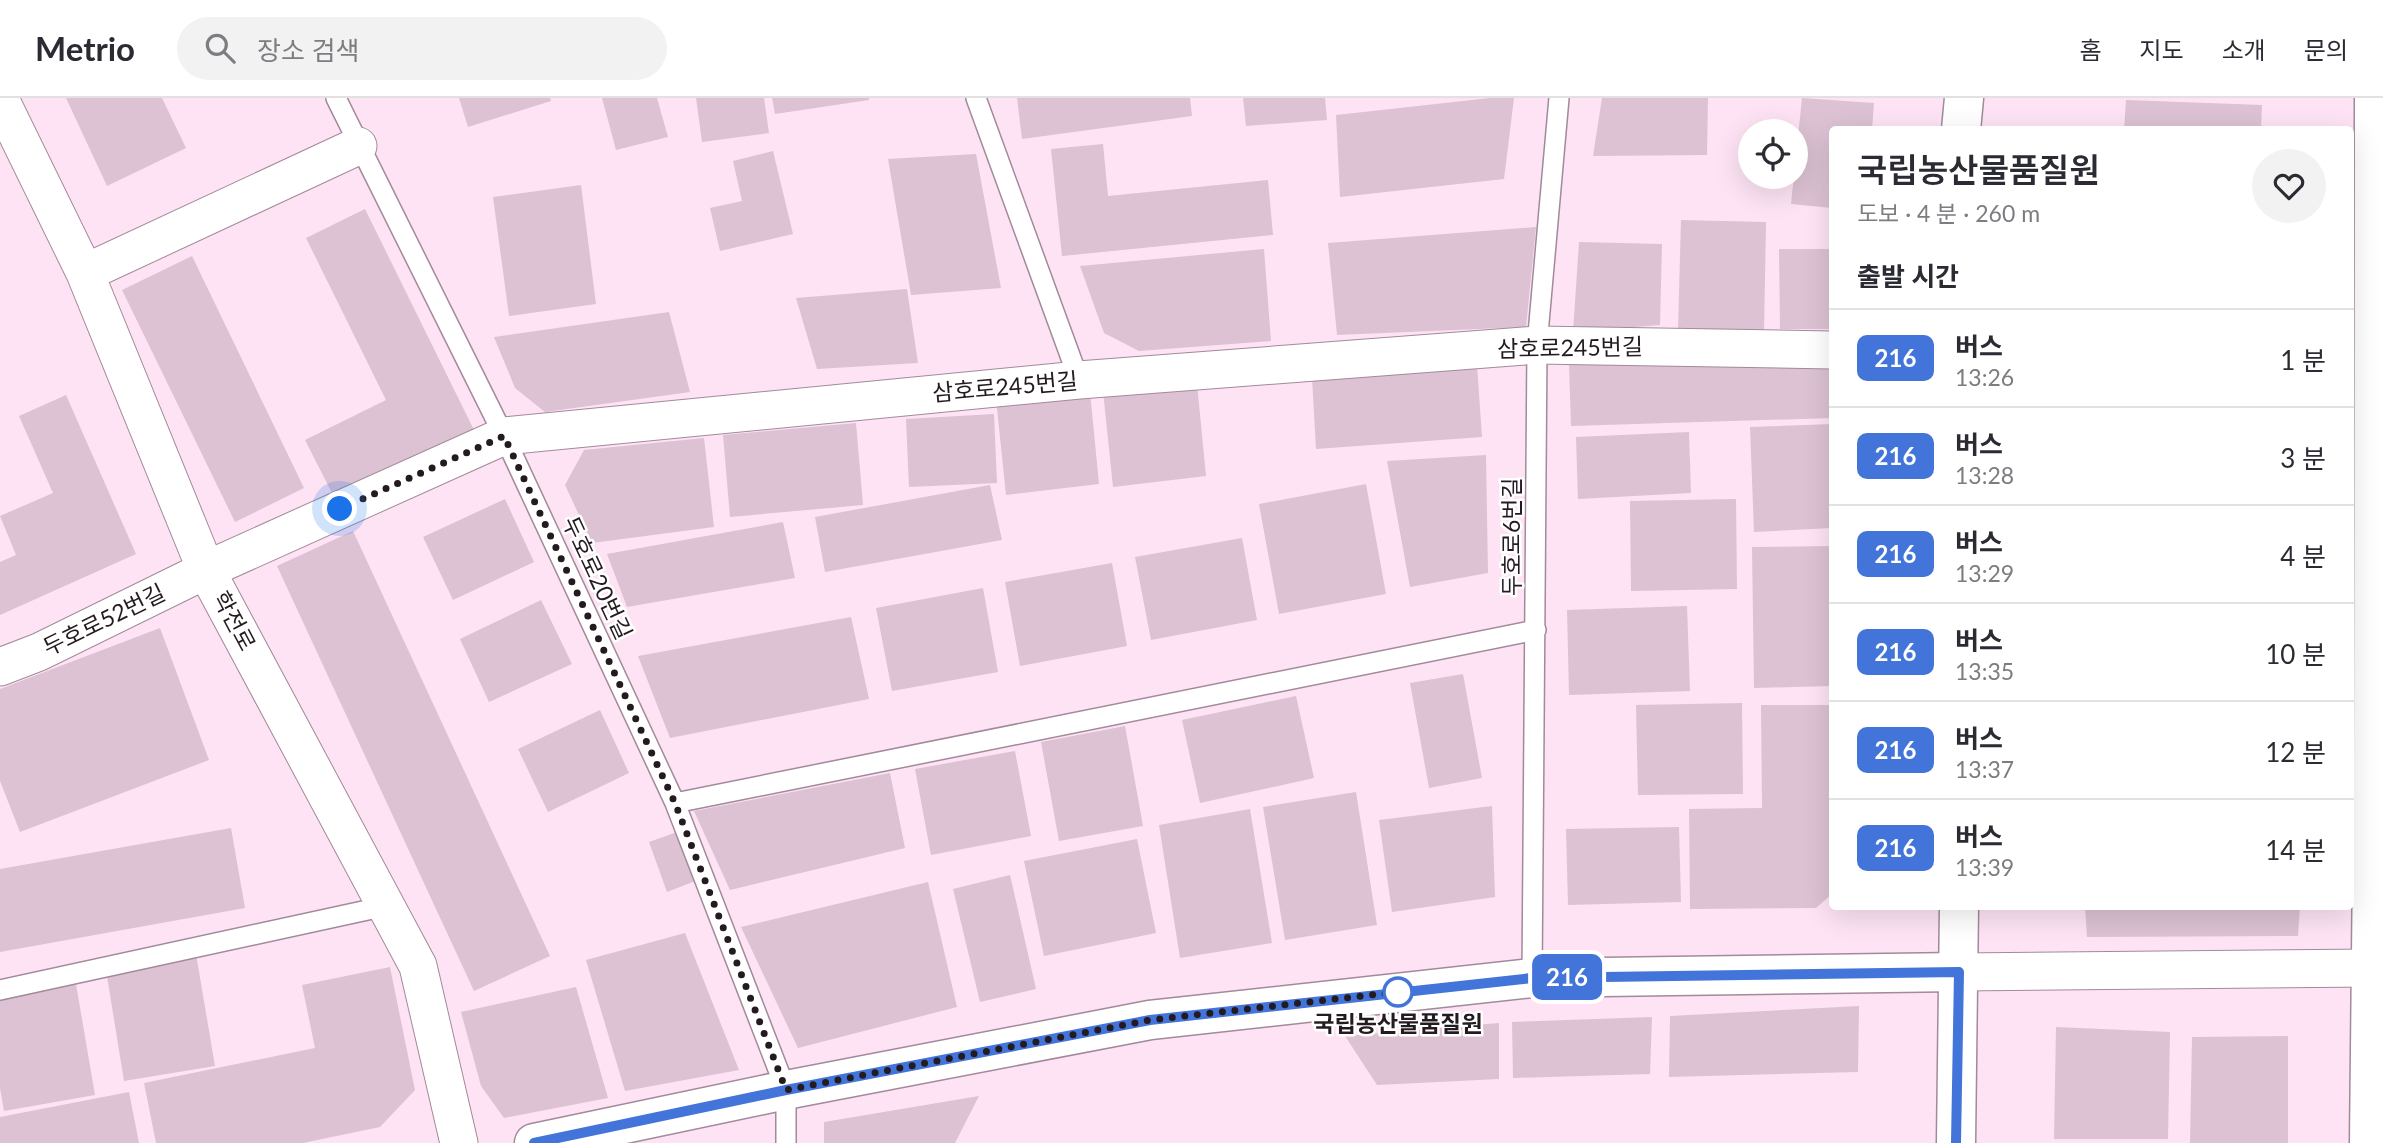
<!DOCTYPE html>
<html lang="ko">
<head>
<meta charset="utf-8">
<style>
  :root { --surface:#fff; --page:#f2f2f3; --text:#2b2b33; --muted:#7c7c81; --line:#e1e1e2 }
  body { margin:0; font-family:Lato,"Noto Sans KR",sans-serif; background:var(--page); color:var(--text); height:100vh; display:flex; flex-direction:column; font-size:26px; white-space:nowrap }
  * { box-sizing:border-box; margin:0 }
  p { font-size:23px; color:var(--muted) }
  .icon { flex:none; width:38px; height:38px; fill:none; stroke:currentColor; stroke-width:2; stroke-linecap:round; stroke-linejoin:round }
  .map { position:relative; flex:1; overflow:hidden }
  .sheet { position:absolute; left:1829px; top:28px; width:525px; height:784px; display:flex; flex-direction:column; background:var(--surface); border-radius:7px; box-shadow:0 7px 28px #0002 }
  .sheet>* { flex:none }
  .badge { padding:0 14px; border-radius:10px; font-size:24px; line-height:46px }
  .tools { position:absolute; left:1738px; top:21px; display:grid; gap:14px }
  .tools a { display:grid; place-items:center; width:70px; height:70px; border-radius:50%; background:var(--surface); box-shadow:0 7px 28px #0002; font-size:35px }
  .you { position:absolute; width:35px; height:35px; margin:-18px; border:5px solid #fff; border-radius:50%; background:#1a73e8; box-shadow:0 0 0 10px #1a73e833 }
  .map>.badge { position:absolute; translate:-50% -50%; box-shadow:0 0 0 4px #fff }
  h2 { padding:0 28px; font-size:26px; line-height:63px }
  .round { display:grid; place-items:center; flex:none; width:74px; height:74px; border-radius:37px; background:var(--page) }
  .summary { display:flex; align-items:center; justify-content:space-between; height:119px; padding:0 28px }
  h1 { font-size:33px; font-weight:600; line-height:52px }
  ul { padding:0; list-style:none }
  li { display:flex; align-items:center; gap:21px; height:98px; padding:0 28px; border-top:2px solid var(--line) }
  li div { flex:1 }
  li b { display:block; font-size:26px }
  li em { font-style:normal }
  li .badge { min-width:77px; font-weight:700; text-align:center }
  header { display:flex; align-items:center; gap:42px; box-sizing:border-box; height:98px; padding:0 35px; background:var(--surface); border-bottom:2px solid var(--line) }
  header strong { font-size:33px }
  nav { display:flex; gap:38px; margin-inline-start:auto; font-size:24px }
  .search { width:490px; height:63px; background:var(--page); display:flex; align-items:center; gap:18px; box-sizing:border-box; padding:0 24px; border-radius:38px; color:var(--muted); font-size:26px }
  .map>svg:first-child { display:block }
  .building { fill:#dcc2d3 }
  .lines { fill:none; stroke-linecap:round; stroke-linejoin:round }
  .service-casing { stroke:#a28a9a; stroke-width:22 }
  .minor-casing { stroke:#a28a9a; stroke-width:39 }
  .tertiary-casing { stroke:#a28a9a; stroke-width:41 }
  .primary-casing { stroke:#a28a9a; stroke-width:41 }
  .service { stroke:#fff; stroke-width:19 }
  .minor { stroke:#fff; stroke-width:37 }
  .tertiary { stroke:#fff; stroke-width:38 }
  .primary { stroke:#fff; stroke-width:38 }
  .line-casing { stroke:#fff; stroke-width:16 }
  .line { stroke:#4374d9; stroke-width:10 }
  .walk { stroke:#241b21; stroke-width:7; stroke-dasharray:0 12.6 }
  .stop-dot { fill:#fff; stroke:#4374d9; stroke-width:3.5 }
  .labels { text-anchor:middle; stroke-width:5; stroke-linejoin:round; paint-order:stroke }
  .street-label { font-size:23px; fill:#241b21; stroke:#fff }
  .stop-label { font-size:23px; font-weight:bold; fill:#241b21; stroke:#fff }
</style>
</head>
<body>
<header>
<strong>Metrio</strong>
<div class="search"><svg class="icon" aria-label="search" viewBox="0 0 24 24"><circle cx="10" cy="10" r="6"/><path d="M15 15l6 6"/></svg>장소 검색</div>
<nav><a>홈</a><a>지도</a><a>소개</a><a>문의</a></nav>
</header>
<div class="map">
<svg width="2383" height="1045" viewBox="0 0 2383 1045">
  <rect width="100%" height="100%" fill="#fde3f4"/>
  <path class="building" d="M66,0H162L186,50L107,88Z
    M459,0H550L551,3L468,29Z
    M602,0H657L668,39L616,52Z
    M696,0H764L769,35L702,44Z
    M772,0H869V2L775,16Z
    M1017,0H1190L1192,18L1022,41Z
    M1243,0H1325L1327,22L1246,28Z
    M1490,0H1514L1504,81L1340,99L1336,17Z
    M1602,0H1708L1707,57L1593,58Z
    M1802,0L1874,5L1872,32H1832V110L1791,106Z
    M2126,2L2262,7L2261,32H2124Z
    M1103,46L1108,98L1268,82L1273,137L1062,158L1051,51Z
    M773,53L793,136L720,153L710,110L742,103L733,63Z
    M976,56L1001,190L911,197L888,61Z
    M581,87L596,206L509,218L493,99Z
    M365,111L475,334L336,403L305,342L386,302L306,140Z
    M1681,122L1766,124L1764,235L1678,233Z
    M1536,129L1526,229L1337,237L1328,145Z
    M1579,144L1662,146L1660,227L1573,234Z
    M1264,151L1271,243L1139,253L1104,235L1080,168Z
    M1779,151H1832V231H1780Z
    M192,158L304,390L235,424L122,192Z
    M907,191L918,265L817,271L796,200Z
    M669,214L690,294L545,314L515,290L494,239Z
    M1832,259V320L1571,328L1569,266Z
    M1477,267L1482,339L1316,351L1312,279Z
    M1197,286L1206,378L1113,389L1103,293Z
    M1090,294L1099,386L1006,397L996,301Z
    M66,297L136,456L0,517V464L16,457L0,418L53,395L19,318Z
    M994,316L997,385L909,389L906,321Z
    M856,325L863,407L730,419L723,337Z
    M1832,326V430L1754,434L1750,329Z
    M1689,334L1691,395L1578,401L1576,339Z
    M704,340L714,429L592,445L565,387L584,352Z
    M1486,357L1488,475L1410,489L1387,363Z
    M1366,386L1386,496L1279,516L1259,406Z
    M990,387L1002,442L825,474L815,419Z
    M505,401L534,464L453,502L423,439Z
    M1736,401L1737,491L1631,493L1630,403Z
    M783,424L795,480L627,509L607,456Z
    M353,433L550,858L474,893L277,468Z
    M1242,440L1257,522L1151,542L1135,459Z
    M1832,448V588L1754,590L1752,449Z
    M1112,465L1127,548L1020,568L1005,484Z
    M983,490L998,574L892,593L876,510Z
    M541,502L572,566L489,604L460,541Z
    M1687,508L1690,593L1569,597L1567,512Z
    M851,519L869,601L670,640L638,558Z
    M160,530L209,662L20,734L0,683V591Z
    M1463,576L1482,680L1429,690L1410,585Z
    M1296,598L1314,680L1200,705L1182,622Z
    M1742,605L1743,696L1638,697L1636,607Z
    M1761,607H1832V796L1816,810L1690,811L1689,711L1762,710Z
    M600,612L629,675L548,714L518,651Z
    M1125,628L1143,728L1059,743L1041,644Z
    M1015,653L1031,738L931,757L915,671Z
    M890,675L905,750L730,792L694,713Z
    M1356,694L1377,827L1285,842L1263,709Z
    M1492,708L1495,799L1392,814L1379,722Z
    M1250,711L1272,845L1180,860L1159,727Z
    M1679,729L1681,804L1568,807L1566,731Z
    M231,730L245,810L0,854V771Z
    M680,733L698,782L667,794L649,744Z
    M1137,741L1156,835L1044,858L1024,763Z
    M1010,777L1036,891L980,904L953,791Z
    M928,784L957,909L798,950L741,829Z
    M2085,808H2300L2298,838L2087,839Z
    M685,835L739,972L625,993L586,862Z
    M196,856L215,968L124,983L106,872Z
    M390,869L415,992L380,1029L303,1045H156L144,985L315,950L302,887Z
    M76,886L95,997L4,1013L0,990V898Z
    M576,889L608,1000L504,1020L481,988L461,914Z
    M1859,908L1858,974L1669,979L1670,918Z
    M1652,919L1650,976L1513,980L1512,924Z
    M1499,925V981L1377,987L1345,938Z
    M2056,929L2170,934L2168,1041H2054Z
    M2288,938V1045H2190L2192,939Z
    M129,994L139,1045H0V1019Z
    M979,998L955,1045H824V1024Z"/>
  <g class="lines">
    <g class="service-casing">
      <path id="service" d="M336,0L504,338L675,705L786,992V1045
        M976,0L1079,282
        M675,705L1536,532
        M1532,880L1537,247L1559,0
        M0,892L386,808"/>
    </g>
    <g class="minor-casing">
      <path id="minor" d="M0,1L85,175L206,472L418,868L459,1045
        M85,175L358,48
        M0,569L39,554L206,472L504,338L1079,282L1537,247L1832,252
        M1959,874L2372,870"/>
    </g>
    <g class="tertiary-casing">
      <path id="tertiary" d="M534,1045L786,992L1150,922L1532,880L1959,874
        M2369,1045L2373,673L2374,0"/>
    </g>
    <g class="primary-casing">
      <path id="primary" d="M1961,32L1964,0
        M1956,1045L1959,808"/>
    </g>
    <use href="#service" class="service"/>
    <use href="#minor" class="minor"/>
    <use href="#tertiary" class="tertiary"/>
    <use href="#primary" class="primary"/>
  </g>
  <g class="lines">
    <g class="line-casing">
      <path id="line" d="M534,1045L786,992L1150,922L1532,880L1959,874L1956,1045"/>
    </g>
    <use href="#line" class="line"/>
    <path class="walk" d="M340,411L504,338L675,705L786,992L1150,922L1398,894"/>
  </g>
  <circle class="stop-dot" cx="1398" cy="894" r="14"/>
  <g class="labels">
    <g class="street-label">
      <text transform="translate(1570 250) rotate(-1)" y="8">삼호로245번길</text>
      <text transform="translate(1005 289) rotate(-5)" y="8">삼호로245번길</text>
      <text transform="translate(1512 439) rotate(-90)" y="8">두호로6번길</text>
      <text transform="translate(597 480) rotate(65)" y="8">두호로20번길</text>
      <text transform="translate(104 522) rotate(-26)" y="8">두호로52번길</text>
      <text transform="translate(234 523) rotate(62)" y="8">학전로</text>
    </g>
    <g class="stop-label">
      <text x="1398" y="934">국립농산물품질원</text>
    </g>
  </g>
</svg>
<div class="tools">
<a><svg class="icon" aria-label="locate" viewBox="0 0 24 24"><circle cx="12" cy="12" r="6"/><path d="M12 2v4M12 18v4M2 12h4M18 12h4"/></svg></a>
</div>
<div class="you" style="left:340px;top:411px"></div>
<b class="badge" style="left:1567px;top:879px;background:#4374d9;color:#fff">216</b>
<section class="sheet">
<div class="summary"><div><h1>국립농산물품질원</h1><p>도보 · 4 분 · 260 m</p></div><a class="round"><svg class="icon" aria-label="heart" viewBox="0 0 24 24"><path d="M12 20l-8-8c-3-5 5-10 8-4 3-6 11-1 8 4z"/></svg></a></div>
<h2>출발 시간</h2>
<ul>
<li><span class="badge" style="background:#4374d9;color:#fff">216</span><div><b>버스</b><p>13:26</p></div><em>1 분</em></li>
<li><span class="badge" style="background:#4374d9;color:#fff">216</span><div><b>버스</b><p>13:28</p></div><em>3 분</em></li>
<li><span class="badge" style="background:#4374d9;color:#fff">216</span><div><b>버스</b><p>13:29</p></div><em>4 분</em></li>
<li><span class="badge" style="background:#4374d9;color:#fff">216</span><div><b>버스</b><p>13:35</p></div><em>10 분</em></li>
<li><span class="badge" style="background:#4374d9;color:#fff">216</span><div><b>버스</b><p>13:37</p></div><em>12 분</em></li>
<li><span class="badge" style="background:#4374d9;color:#fff">216</span><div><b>버스</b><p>13:39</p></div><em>14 분</em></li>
</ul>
</section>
</div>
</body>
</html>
